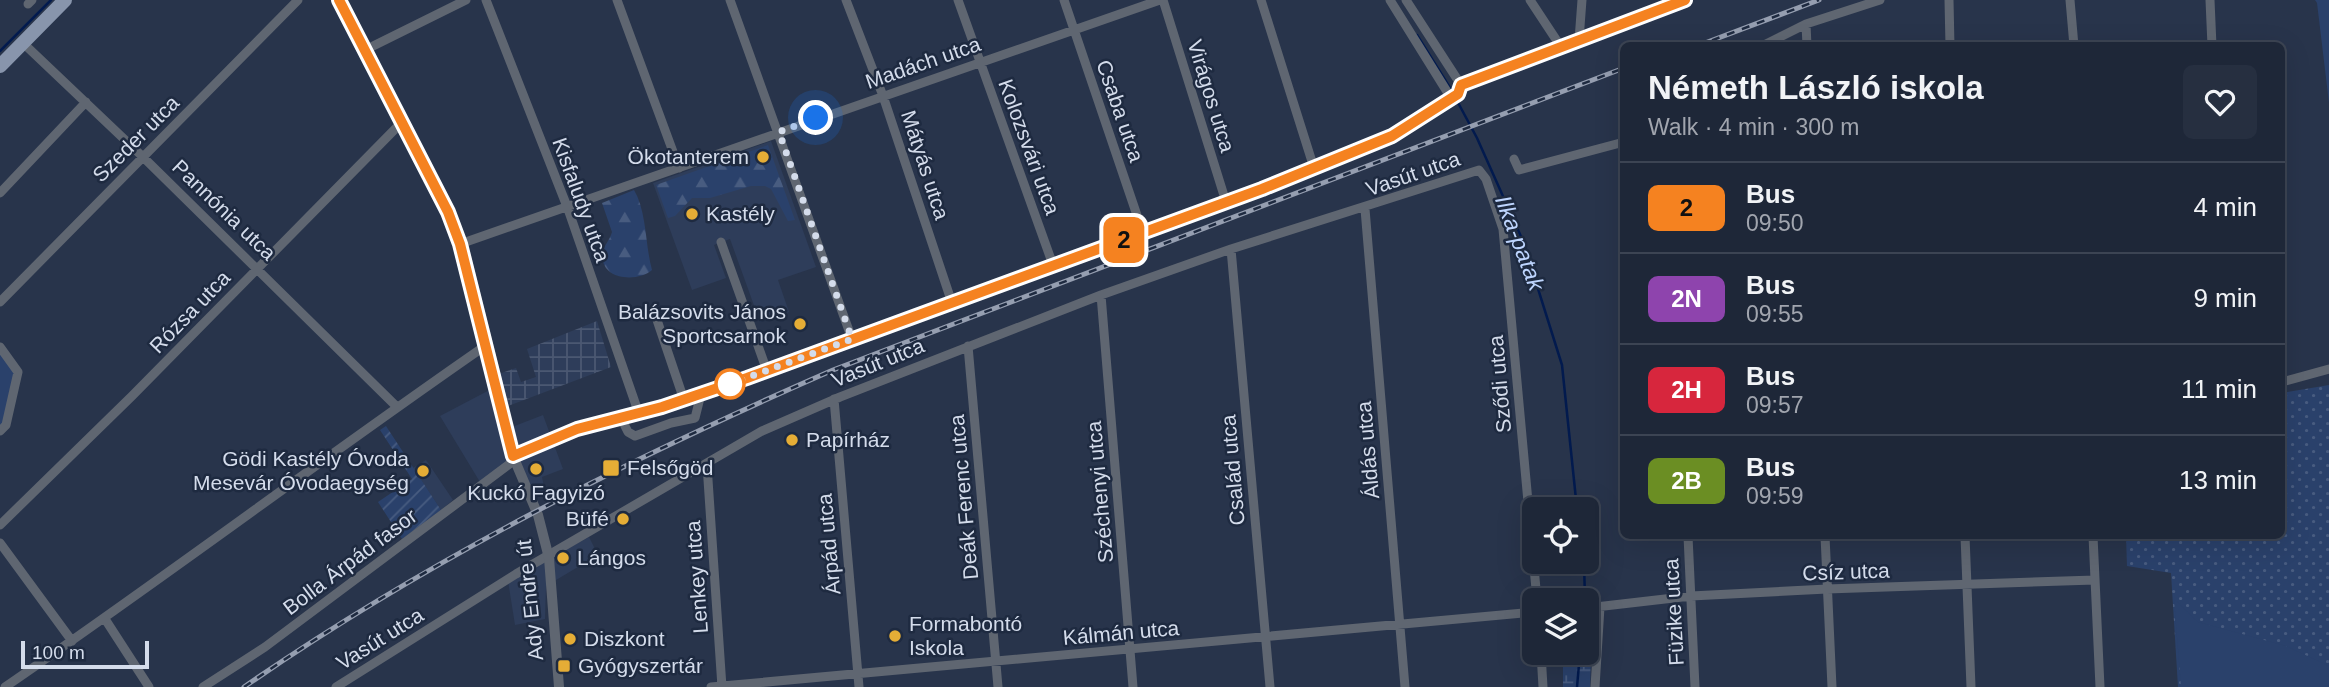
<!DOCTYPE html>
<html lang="en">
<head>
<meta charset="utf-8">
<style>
  :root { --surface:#1e2738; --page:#262f40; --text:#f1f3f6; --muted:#a1a5ae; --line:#3c4453 }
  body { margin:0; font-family:Arial,sans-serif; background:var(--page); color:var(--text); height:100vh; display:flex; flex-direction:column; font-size:26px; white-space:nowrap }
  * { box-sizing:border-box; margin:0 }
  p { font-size:23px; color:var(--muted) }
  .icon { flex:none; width:38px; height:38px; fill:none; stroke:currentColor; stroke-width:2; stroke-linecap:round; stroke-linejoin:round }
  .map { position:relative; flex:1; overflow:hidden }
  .details { position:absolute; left:1620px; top:42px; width:665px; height:497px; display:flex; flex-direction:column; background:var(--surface); border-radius:10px; box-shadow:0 7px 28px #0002,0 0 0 2px var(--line) }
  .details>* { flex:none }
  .badge { padding:0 14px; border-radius:10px; font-size:24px; line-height:46px }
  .tools { position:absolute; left:1522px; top:497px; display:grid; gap:14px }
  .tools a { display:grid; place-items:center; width:77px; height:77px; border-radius:10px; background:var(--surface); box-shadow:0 7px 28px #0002,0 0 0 2px var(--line); font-size:35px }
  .scale { position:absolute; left:21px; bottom:18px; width:128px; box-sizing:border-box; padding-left:7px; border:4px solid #d4dceb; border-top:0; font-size:19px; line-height:24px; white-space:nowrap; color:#d4dceb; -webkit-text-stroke:5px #1e2a40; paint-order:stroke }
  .you { position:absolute; width:35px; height:35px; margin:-18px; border:5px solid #fff; border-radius:50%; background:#1a73e8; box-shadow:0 0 0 10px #1a73e833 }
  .map>.badge { position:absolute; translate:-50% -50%; box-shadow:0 0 0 4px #fff }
  .round { display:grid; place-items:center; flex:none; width:74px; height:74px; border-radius:10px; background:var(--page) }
  .headline { display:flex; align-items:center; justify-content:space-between; height:119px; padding:0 28px }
  h1 { font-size:33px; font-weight:800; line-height:52px }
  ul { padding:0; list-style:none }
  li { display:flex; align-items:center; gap:21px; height:91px; padding:0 28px; border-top:2px solid var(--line) }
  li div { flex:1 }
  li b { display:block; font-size:26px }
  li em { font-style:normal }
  li .badge { min-width:77px; font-weight:700; text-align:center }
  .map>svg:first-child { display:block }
  .built { fill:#2e3d5a }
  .industrial { fill:url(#industrial-grid) }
  .grass { fill:url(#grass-dots) }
  .forest { fill:url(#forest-firs) }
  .wetland { fill:url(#wetland-marsh) }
  .park { fill:#2a416b }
  .garden { fill:url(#garden-furrows) }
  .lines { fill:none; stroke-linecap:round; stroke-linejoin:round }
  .stream { stroke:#021a4e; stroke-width:2.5 }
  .minor { stroke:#5f6671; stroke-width:9 }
  .tertiary { stroke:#5f6671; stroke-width:10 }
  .primary { stroke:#8895ac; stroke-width:14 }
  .rail-casing { stroke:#959eb0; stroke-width:5 }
  .rail { stroke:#1e2a40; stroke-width:2.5; stroke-dasharray:8; stroke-linecap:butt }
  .line-casing { stroke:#fff; stroke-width:16 }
  .line { stroke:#f58220; stroke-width:10 }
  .walk { stroke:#d4dceb; stroke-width:7; stroke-dasharray:0 12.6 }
  .poi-dot { fill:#e5ad36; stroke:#1e2a40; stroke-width:2.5 }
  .stop-dot { fill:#fff; stroke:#f58220; stroke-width:3.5 }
  .labels { text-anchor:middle; stroke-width:5; stroke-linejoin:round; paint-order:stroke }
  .street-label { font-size:21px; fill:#d4dceb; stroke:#1e2a40 }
  .poi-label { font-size:21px; fill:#d4dceb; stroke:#1e2a40; text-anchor:start }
  .water-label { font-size:23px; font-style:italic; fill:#bed5fe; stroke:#1e2a40 }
</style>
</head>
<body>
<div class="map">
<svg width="2329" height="687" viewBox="0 0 2329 687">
  <defs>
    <pattern id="industrial-grid" width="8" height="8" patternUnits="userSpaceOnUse" patternTransform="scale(1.75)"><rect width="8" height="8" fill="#2e3d5a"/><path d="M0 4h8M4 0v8" fill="none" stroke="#4b5872"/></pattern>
    <pattern id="grass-dots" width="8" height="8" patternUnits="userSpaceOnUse" patternTransform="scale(1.75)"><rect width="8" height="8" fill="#2a416b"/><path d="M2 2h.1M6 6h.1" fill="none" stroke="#485c80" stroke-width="1.8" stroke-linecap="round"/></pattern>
    <pattern id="forest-firs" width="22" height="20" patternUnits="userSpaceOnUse" patternTransform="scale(1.75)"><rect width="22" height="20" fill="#2a416b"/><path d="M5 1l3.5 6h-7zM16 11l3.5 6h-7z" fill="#485c80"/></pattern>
    <pattern id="wetland-marsh" width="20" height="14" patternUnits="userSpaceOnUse" patternTransform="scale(1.75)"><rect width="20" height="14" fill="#2a416b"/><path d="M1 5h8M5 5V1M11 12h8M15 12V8" fill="none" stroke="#485c80"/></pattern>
    <pattern id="garden-furrows" width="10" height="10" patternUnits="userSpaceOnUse" patternTransform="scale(1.75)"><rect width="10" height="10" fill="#2a416b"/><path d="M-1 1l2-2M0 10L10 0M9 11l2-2" fill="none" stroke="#485c80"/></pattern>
  </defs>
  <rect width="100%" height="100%" fill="#28344b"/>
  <path class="built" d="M771,141L816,267L778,280L789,312L760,322L730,239L714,245L726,278L692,290L653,183Z
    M501,384L512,427L543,415L563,469L542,477L545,491L526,498L510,461L480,482L440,416Z
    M426,460L453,500L441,510L413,468Z
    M589,537L598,555L546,586L545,619L515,625L508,581Z"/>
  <path class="industrial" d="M597,321L611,367L508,406L499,374L516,368L521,382L536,377L527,349Z"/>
  <path class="grass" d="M2329,385V687H2178L2171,573L2127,566L2126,536H2282V393Z"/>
  <path class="forest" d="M768,145L795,220L788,221L771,189L765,186H751L710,198H692L675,216L668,218L656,185Z
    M634,190C647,212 645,245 652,270C637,283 598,280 603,252C604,245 610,240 612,232L602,203Z"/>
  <path class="wetland" d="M1592,628L1590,687H1563V653H1587V629Z"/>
  <path class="park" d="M2315,0H2329V103L2317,3Z
    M0,347L18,372L0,431Z
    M2174,599L2198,622L2286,646L2329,666V687H2181Z"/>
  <path class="garden" d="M386,426L441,510L402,539L378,502L412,479L380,430Z"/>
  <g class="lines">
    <path class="stream" d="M1417,35L1452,91
      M0,51L51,0
      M1455,97L1477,138L1523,241L1562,365L1577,509
      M1584,562L1585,600
      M1577,687L1580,653"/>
    <path class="minor" d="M486,0L568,209L639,414
      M617,0L679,168
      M730,0L852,339
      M846,0L883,96L952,303
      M958,0L1053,265
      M1064,0L1143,233
      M1163,0L1226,202
      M1261,0L1314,168
      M1390,0L1451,98
      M1406,0L1461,85
      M1530,0L1561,47
      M1949,0L1950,46
      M2070,0L2074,46
      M2210,0L2212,46
      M28,4L32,0
      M1806,24L1807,46
      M1579,40L1582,0
      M23,43L143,157L397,407
      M1762,46L1806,24L1880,0
      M365,50L466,0
      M1514,159L1519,170L1624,142
      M0,193L86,102
      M1365,209L1405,687
      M721,242L767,371
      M460,244L1160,0
      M1231,249L1270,687
      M1101,295L1133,687
      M0,302L298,0
      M656,317L684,400
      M968,346L998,687
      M0,347L18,372L6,425L0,431
      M2282,382L2329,369
      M834,399L859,687
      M621,418L628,432L635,436L671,423L695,418L701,394
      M513,456L577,429L705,393L1262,189L1393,136L1458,94L1461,85L1685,0
      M707,465L722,687
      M0,525L132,396L402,122
      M1688,536L1695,687
      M1825,536L1832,687
      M1965,536L1971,687
      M2093,536L2100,687
      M0,543L72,641
      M1587,608L1691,596L1827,589L2095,580
      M105,619L149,687
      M1541,653L1543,687
      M5,687C167,576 323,458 485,346
      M203,687L265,647L515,460
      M336,687L516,574L762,431L840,397L1101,295L1231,249L1479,170L1486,179L1503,229L1537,600
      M711,687L1535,612
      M1595,687L1600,607"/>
    <path class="tertiary" d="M339,0L434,182L460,244L513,456L538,515L549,558L559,687"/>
    <path class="primary" d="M0,66L65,0"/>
    <g class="rail-casing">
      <path id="rail" d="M1697,46L1819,0
        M244,687C429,559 627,460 833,370L1624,68"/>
    </g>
    <use href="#rail" class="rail"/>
  </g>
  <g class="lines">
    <g class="line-casing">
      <path id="line" d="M339,0L448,212L460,244L513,456L577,429L662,407L747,378L1262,189L1392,136L1458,94L1461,85L1685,0"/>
    </g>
    <use href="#line" class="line"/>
    <path class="walk" d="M730,384L852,339L779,132L816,118"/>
  </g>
  <g class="poi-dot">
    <circle cx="763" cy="157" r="7"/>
    <circle cx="692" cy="214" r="7"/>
    <circle cx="800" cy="324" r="7"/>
    <circle cx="792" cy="440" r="7"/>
    <rect x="602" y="459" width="18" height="18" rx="3.5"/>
    <circle cx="536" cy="469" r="7"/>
    <circle cx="423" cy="471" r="7"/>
    <circle cx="623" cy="519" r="7"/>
    <circle cx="563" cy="558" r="7"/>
    <circle cx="895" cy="636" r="7"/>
    <circle cx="570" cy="639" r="7"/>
    <rect x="557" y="659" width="14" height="14" rx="3.5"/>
  </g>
  <circle class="stop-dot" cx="730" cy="384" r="14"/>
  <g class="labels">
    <g class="street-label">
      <text transform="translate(923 63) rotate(-19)" y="7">Madách utca</text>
      <text transform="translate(1211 96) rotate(73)" y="7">Virágos utca</text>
      <text transform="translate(1120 111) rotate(71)" y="7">Csaba utca</text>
      <text transform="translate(136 139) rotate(-45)" y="7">Szeder utca</text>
      <text transform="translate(1029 147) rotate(70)" y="7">Kolozsvári utca</text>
      <text transform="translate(925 165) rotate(72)" y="7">Mátyás utca</text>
      <text transform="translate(1413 174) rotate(-19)" y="7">Vasút utca</text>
      <text transform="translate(581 200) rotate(70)" y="7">Kisfaludy utca</text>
      <text transform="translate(224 210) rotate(44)" y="7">Pannónia utca</text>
      <text transform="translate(190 312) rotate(-46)" y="7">Rózsa utca</text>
      <text transform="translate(878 363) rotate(-22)" y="7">Vasút utca</text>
      <text transform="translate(1500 384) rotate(-95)" y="7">Sződi utca</text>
      <text transform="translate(1368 450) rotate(-95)" y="7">Áldás utca</text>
      <text transform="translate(1233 470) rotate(-95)" y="7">Család utca</text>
      <text transform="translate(1100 492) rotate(-95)" y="7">Széchenyi utca</text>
      <text transform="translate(964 497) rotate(-95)" y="7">Deák Ferenc utca</text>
      <text transform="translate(829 544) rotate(-95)" y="7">Árpád utca</text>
      <text transform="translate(350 562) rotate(-37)" y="7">Bolla Árpád fasor</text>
      <text transform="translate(1846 572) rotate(-2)" y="7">Csíz utca</text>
      <text transform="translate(697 577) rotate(-94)" y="7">Lenkey utca</text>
      <text transform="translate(530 600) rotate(-96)" y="7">Ady Endre út</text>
      <text transform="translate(1674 612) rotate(-93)" y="7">Füzike utca</text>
      <text transform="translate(1121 633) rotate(-5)" y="7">Kálmán utca</text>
      <text transform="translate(380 639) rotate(-32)" y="7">Vasút utca</text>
    </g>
    <g class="poi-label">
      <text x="749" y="164" text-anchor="end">Ökotanterem</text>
      <text x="706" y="221">Kastély</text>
      <text x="786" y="319" text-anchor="end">Balázsovits János<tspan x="786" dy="24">Sportcsarnok</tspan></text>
      <text x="806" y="447">Papírház</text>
      <text x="409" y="466" text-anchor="end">Gödi Kastély Óvoda<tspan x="409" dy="24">Mesevár Óvodaegység</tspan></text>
      <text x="627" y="475">Felsőgöd</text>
      <text x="536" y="500" text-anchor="middle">Kuckó Fagyizó</text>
      <text x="609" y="526" text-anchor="end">Büfé</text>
      <text x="577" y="565">Lángos</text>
      <text x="909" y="631">Formabontó<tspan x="909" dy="24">Iskola</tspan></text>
      <text x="584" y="646">Diszkont</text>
      <text x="578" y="673">Gyógyszertár</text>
    </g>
    <g class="water-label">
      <text transform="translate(1520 243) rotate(69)" y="8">Ilka-patak</text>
    </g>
  </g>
</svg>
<div class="tools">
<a><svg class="icon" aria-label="locate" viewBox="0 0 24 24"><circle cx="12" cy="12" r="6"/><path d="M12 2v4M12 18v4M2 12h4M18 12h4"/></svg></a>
<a><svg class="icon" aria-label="layers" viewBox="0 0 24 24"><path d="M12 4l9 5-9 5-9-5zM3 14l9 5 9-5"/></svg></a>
</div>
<div class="scale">100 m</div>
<div class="you" style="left:816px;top:118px"></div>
<b class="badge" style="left:1124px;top:240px;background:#f58220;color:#111">2</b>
<section class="details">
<div class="headline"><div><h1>Németh László iskola</h1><p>Walk · 4 min · 300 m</p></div><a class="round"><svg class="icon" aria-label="heart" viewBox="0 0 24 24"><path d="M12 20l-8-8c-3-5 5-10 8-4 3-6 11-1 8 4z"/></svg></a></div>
<ul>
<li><span class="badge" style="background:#f58220;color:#111">2</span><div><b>Bus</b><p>09:50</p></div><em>4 min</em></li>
<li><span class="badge" style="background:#8e44ad;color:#fff">2N</span><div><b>Bus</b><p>09:55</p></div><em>9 min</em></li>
<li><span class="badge" style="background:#d7263d;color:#fff">2H</span><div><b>Bus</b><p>09:57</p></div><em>11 min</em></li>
<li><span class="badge" style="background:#6b8e23;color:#fff">2B</span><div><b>Bus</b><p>09:59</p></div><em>13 min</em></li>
</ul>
</section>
</div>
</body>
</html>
